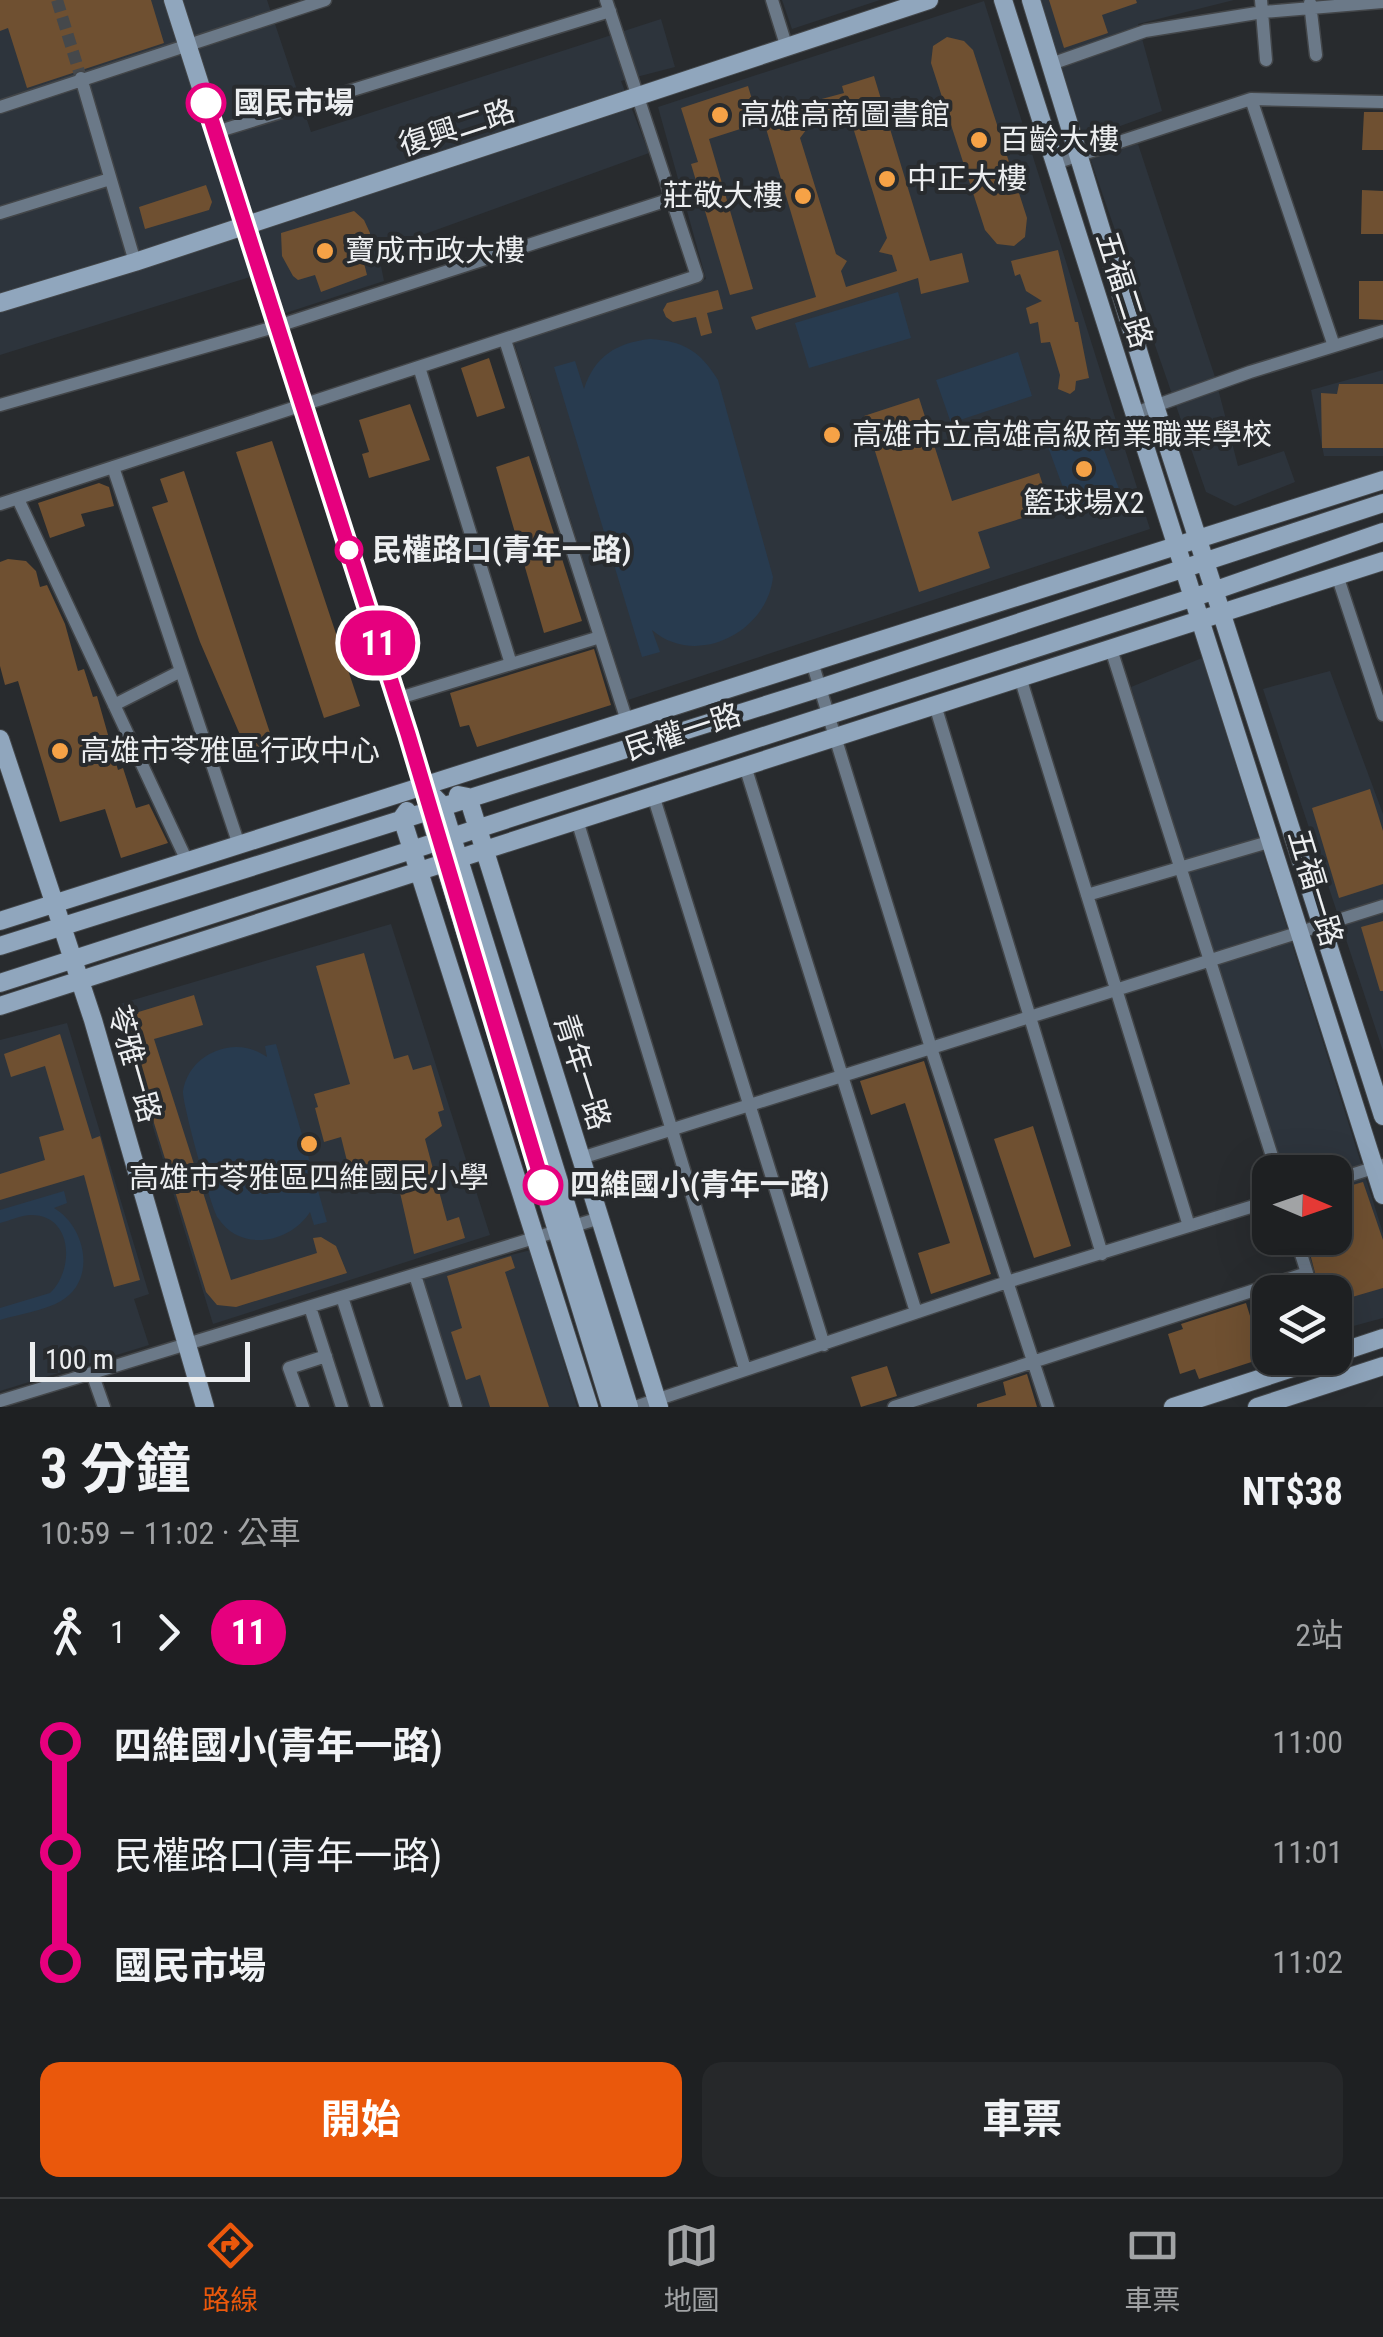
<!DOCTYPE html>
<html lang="zh-TW">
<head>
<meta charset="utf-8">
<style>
  :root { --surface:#1e2022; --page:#26282a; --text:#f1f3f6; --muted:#a1a3a5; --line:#3c3e40; --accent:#ea580c }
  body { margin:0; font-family:"Roboto Condensed","Noto Sans TC",sans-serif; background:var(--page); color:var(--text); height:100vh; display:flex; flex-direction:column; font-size:38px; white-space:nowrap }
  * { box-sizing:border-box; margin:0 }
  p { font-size:32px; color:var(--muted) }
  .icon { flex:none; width:55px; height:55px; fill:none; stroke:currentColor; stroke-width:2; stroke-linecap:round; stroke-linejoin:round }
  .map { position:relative; height:1407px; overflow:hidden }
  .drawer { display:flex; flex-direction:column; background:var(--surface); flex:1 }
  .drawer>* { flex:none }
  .badge { padding:0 20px; border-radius:32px; font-size:35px; line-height:65px }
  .needle { width:65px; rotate:92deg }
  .controls { position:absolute; left:1252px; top:1155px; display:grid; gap:20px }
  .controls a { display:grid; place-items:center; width:100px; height:100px; border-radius:20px; background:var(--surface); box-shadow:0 10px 40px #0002,0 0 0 2px var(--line); font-size:50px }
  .scale { position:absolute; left:30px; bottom:25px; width:220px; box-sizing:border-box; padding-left:10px; border:5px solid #eceef0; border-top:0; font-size:28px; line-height:35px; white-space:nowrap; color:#eceef0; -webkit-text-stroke:8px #282b2e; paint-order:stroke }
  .map>.badge { position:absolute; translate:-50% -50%; box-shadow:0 0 0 5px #fff }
  .legs { display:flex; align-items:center; gap:15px; height:110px; padding:0 40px; font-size:32px }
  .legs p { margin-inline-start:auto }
  .headline { display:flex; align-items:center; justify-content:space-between; height:170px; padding:0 40px }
  h1 { font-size:55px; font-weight:700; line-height:75px }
  .cta { display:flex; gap:20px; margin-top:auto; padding:20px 40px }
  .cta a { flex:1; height:115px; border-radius:20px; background:var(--accent); color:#fff; font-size:40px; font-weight:700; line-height:115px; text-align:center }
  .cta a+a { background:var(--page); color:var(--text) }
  ul { padding:0 40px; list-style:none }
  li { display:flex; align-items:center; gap:35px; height:110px; font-size:38px }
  li i { display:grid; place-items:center; width:15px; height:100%; margin:0 12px; background:currentColor }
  li i::after { content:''; width:25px; height:25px; margin:-12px; border:8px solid; border-radius:50%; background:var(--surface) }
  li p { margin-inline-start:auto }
  li:first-child i { background:linear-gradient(#0000 50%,currentColor 0) }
  li:last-child i { background:linear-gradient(currentColor 50%,#0000 0) }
  .tab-bar { display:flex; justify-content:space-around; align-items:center; height:140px; border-top:2px solid var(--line); background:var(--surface); font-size:28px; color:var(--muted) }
  .tab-bar a { display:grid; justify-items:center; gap:5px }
  .tab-bar .on { color:var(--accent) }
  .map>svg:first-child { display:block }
  .built { fill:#2d343c }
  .green { fill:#283b4f }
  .building { fill:#6f5031; fill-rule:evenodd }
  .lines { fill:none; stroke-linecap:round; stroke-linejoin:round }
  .street-tunnel { stroke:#45484b; stroke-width:12; stroke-dasharray:12 6; stroke-linecap:butt }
  .street-casing { stroke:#434649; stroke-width:15 }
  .secondary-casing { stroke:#434649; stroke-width:20 }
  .street { stroke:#6b7988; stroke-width:12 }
  .secondary { stroke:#90a6bd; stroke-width:18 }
  .line-1-casing { stroke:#fff; stroke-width:22 }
  .line-1 { stroke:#e6007e; stroke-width:15 }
  .stop-1-dot { fill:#fff; stroke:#e6007e; stroke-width:5 }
  .poi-dot { fill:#f6a246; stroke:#282b2e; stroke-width:4 }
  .labels { text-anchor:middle; stroke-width:8; stroke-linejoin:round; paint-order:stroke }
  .stop-label { font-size:30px; font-weight:bold; fill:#eceef0; stroke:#282b2e; text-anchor:start }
  .poi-label { font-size:30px; fill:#eceef0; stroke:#282b2e; text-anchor:start }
  .street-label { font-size:30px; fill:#eceef0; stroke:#282b2e }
</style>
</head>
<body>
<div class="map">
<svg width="1383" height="1407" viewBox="0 0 1383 1407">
  <rect width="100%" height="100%" fill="#282b2e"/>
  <path class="built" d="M0,0H267L311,132L661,19L675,67L621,81L649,153L378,251L384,281L264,320L250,277L0,355Z
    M782,0H880L792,29Z
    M1040,0H1234L1138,24L1162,111L1084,139Z
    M984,1L1150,529L628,700L514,342L706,279L658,107Z
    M1138,144L1215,377L1238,466L1284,451L1295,482L1235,506L1206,492L1090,158Z
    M1383,370V456H1324L1311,390Z
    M1202,658L1383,1233V1318L1335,1331V1292H1319L1302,1238H1335V1172H1282L1131,687Z
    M1330,671L1383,814V1051L1263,689Z
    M391,924L490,1235L213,1324L116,1005Z
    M67,1023L149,1294L134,1299L149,1345L0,1391V1040Z
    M531,1250L577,1407H464L422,1277Z"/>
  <path class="green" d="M898,292L911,338L809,368L795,323Z
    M650,339C684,341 700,351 718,380L773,577C767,633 696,668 652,630L660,652L642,657L554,367L575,361L584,389C595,356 616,343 650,339Z
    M1018,352L1032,396L951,423L936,380Z
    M1095,426L1121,494L1072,512L1047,444Z
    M276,1044L327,1222L314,1225L310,1212C290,1243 241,1253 218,1218C211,1208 182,1103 183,1091C186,1073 198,1058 216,1051C234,1044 251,1046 267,1057L265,1046Z
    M64,1191L67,1203L54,1208C86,1227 97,1280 61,1301C44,1311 19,1314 0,1320V1308L50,1293C74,1271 74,1215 31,1215C21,1215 9,1221 0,1223V1210Z"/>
  <path class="building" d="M0,0H151L164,43L27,88L8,28L0,31Z
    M1049,0H1136L1137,3L1102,15L1108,33L1064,48Z
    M947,37L964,41L973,50L1027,218L1025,237L1014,246L997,244L985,230L931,63L933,46Z
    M874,76L930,261L962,253L969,282L921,294L918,278L756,330L751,317L816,297L762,115L844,93L842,86ZM827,109L851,121L887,238L879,252L892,255L897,271L846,287L841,271L847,261L836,254L800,138L809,126L790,119Z
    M748,86L759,123L709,139L753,289L730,295L691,164L698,162L681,108Z
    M1364,112H1383V150H1362Z
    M206,185L212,202L209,210L145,229L139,207Z
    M1362,190L1383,191V234H1361Z
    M354,211L364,220L370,233L369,261L364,263L367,275L321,292L315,275L298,280L293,276L282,256L281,233Z
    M1058,250L1075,322H1078L1089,378L1076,381L1075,390L1070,394L1058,389L1060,375L1050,342L1041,343L1038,322L1030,324L1026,308L1042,301L1026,291L1020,274L1015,276L1011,261Z
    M1359,281H1383V320L1359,319Z
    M718,290L723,309L707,313L712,333L701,336L696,317L673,322L666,317L663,310L667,303Z
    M489,358L505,408L477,417L461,368Z
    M1339,384H1383V448H1322L1321,393L1337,394Z
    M919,398L952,501L1039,473L1051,509L978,532L990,568L919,592L864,416Z
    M410,404L430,460L369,478L362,454L369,452L359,420Z
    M272,441L360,706L324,718L236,452Z
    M529,456L582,621L544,633L496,467Z
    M184,471L273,742L247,751L200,642L152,507L168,502L160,479Z
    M99,483L109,487L114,506L81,514L85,526L50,538L38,503Z
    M8,559L26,561L36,571L40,587L47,585L65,624L78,671L84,669L93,697L97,696L118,770L123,768L136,808L149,804L168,843L121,858L105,809L60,822L18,681L5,685L0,666V562Z
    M594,649L611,705L477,747L469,725L460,727L450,693Z
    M1370,789L1383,831V884L1339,898L1312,808Z
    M1383,921V991H1380L1361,927Z
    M364,953L394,1059L408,1055L413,1070L431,1065L444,1110L438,1112L442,1126L425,1139L447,1221L459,1217L465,1238L414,1254L393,1162L350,1173L341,1137L324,1142L315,1108L318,1107L314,1094L350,1084L316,966Z
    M194,995L203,1025L154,1039L231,1280L317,1253L313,1238L321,1237L336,1246L347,1273L236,1307L217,1305L206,1292L126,1032L137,1028L132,1014Z
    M60,1034L92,1139L100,1136L140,1280L114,1287L84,1175L0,1200V1174L45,1160L39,1137L64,1130L45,1066L11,1077L4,1054Z
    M924,1061L991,1274L931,1294L918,1253L950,1243L905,1103L871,1115L860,1081Z
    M1033,1126L1071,1246L1034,1258L994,1139Z
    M1363,1182L1383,1240V1288L1335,1302V1292H1320L1306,1238H1335V1190Z
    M511,1256L515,1268L505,1272L549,1407H490L480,1375L466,1380L451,1332L462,1328L447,1276Z
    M1246,1303L1255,1332L1270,1327V1356L1199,1379L1195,1369L1180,1374L1168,1334L1183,1329L1181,1324Z
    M887,1366L897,1396L861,1407L851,1377Z
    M1027,1374L1037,1407H977V1404L1006,1395L1003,1382Z"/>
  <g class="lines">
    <path class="street-tunnel" d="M57,0L81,78"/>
    <g class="street-casing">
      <path id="street" d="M772,0L787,48
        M1261,0L1266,60
        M1310,3L1316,55
        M1051,64L1145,31L1263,12L1383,2
        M81,78L135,262
        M1251,99L1334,346
        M0,107L325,0
        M216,132L610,11
        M1055,163L1251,99L1383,102
        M0,213L110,179
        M505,340L627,721
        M419,367L511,664
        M0,405L278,326L671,199
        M1135,413L1250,372L1383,331
        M113,467L239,845
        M18,499L187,861
        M0,504L697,276L606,0
        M1337,575L1383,715
        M1111,649L1277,1172
        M812,662L931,1048L1048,1407
        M1020,677L1189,1226
        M396,699L600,637
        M114,705L181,671
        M935,705L1102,1254
        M745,766L916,1312
        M653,795L824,1345
        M577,820L745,1369
        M1087,895L1272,841
        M581,1158L1383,906
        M1335,1180L1383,1165
        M415,1275L456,1407
        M342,1297L377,1407
        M310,1307L342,1407
        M92,1373L104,1407
        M0,1401L600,1218
        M303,1407L289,1368L326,1356
        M635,1407L1007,1282L1270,1201
        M894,1407L1307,1273L1296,1238"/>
    </g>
    <g class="secondary-casing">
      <path id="secondary" d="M173,0L424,786L428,810L611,1407
        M1003,0L1383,1195
        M1031,0L1155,406L1383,1116
        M0,303L135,262L929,0
        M0,739L93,1020L205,1407
        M458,795L468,797L659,1407
        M434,797L442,805L629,1407
        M407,811L402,818L589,1407
        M0,921L1383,480
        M0,946L820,688L1383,503
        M0,983L1216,590L1383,532
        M0,1006L1383,561
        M1335,1354L1383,1338
        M1173,1407L1323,1358
        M1257,1407L1383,1366"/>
    </g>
    <use href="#street" class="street"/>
    <use href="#secondary" class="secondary"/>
  </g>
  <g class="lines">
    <g class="line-1-casing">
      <path id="line-1" d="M206,103L408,734L543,1185"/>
    </g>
    <use href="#line-1" class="line-1"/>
  </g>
  <g class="stop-1-dot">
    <circle cx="206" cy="103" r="18"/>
    <circle cx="349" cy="550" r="12"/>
    <circle cx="543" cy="1185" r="18"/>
  </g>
  <g class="poi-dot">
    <circle cx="720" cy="115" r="10"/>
    <circle cx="979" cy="140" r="10"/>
    <circle cx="887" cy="179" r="10"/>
    <circle cx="803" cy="196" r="10"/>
    <circle cx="325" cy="251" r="10"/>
    <circle cx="832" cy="435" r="10"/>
    <circle cx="1084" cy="469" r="10"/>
    <circle cx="60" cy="751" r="10"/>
    <circle cx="309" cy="1144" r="10"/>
  </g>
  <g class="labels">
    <g class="stop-label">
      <text x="234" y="113">國民市場</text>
      <text x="372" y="560">民權路口(青年一路)</text>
      <text x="570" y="1195">四維國小(青年一路)</text>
    </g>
    <g class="poi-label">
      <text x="740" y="125">高雄高商圖書館</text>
      <text x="999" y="150">百齡大樓</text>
      <text x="907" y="189">中正大樓</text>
      <text x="783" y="206" text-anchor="end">莊敬大樓</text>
      <text x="345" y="261">寶成市政大樓</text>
      <text x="852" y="445">高雄市立高雄高級商業職業學校</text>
      <text x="1084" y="513" text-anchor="middle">籃球場X2</text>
      <text x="80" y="761">高雄市苓雅區行政中心</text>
      <text x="309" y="1188" text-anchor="middle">高雄市苓雅區四維國民小學</text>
    </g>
    <g class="street-label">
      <text transform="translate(457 128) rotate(-18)" y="10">復興二路</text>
      <text transform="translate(1124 290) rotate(72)" y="10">五福二路</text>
      <text transform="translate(683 732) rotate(-18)" y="10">民權一路</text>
      <text transform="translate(1315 888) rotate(73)" y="10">五福一路</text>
      <text transform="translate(134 1064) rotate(74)" y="10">苓雅一路</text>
      <text transform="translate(582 1072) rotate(72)" y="10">青年一路</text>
    </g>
  </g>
</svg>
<div class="controls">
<a><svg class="needle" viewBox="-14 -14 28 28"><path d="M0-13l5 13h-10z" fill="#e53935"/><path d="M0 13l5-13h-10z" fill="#a1a3a5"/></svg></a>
<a><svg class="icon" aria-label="layers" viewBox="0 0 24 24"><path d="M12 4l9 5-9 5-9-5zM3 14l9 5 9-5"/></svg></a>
</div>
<div class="scale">100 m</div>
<b class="badge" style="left:378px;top:643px;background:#e6007e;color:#fff">11</b>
</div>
<section class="drawer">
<div class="headline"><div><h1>3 分鐘</h1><p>10:59 – 11:02 · 公車</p></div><b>NT$38</b></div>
<div class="legs"><svg class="icon" aria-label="walk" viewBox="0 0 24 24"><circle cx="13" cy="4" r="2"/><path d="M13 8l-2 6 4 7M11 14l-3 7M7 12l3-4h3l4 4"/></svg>1<svg class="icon" aria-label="forward" viewBox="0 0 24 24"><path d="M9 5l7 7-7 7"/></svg><b class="badge" style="background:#e6007e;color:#fff">11</b><p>2站</p></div>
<ul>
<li><i style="color:#e6007e"></i><b>四維國小(青年一路)</b><p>11:00</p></li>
<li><i style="color:#e6007e"></i><span>民權路口(青年一路)</span><p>11:01</p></li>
<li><i style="color:#e6007e"></i><b>國民市場</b><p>11:02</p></li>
</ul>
<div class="cta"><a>開始</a><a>車票</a></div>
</section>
<nav class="tab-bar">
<a class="on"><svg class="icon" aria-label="directions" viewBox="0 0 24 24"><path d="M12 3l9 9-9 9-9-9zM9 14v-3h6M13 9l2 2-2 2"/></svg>路線</a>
<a><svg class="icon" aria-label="map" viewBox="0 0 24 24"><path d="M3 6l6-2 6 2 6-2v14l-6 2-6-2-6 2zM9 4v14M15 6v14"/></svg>地圖</a>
<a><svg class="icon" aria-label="tickets" viewBox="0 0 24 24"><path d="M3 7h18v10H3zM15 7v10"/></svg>車票</a>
</nav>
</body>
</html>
